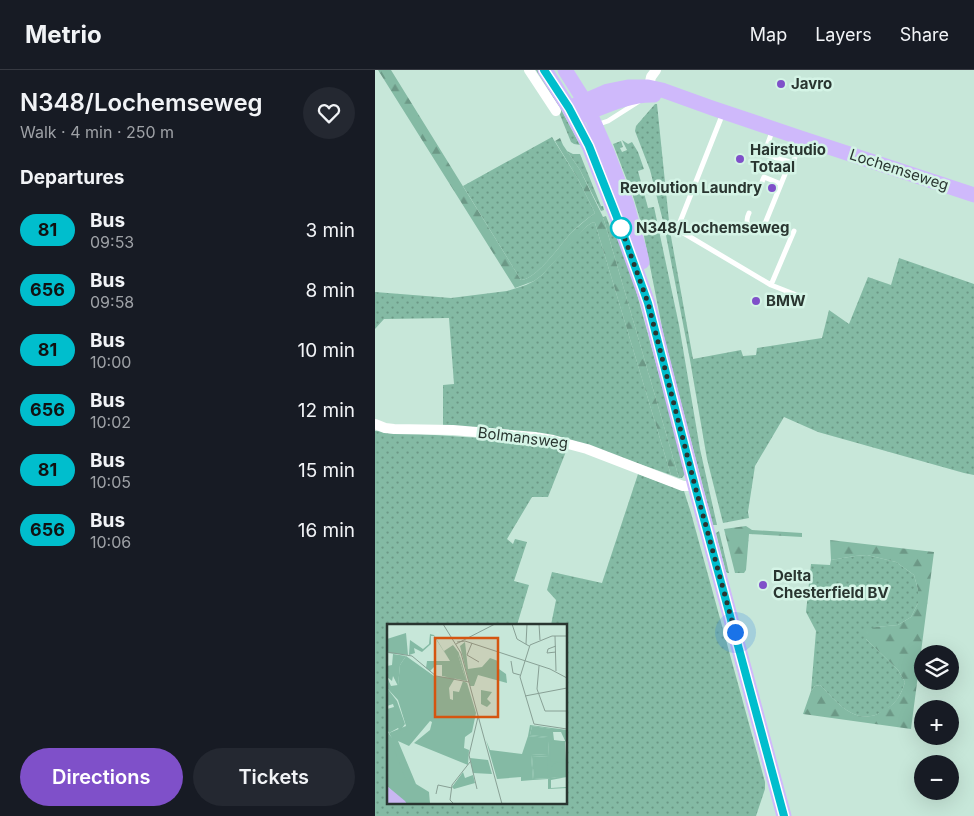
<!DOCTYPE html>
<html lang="en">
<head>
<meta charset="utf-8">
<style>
  :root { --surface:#171b24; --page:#242831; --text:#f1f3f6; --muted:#9ea1a6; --line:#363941; --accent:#7f50c9 }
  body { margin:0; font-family:Inter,sans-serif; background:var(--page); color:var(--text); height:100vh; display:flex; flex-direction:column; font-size:19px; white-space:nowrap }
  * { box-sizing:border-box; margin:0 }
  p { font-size:16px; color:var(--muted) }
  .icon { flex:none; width:28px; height:28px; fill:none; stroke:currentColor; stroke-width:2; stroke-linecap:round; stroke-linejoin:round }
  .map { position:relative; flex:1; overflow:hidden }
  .side { display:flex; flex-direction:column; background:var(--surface); width:375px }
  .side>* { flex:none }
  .badge { padding:0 10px; border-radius:16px; font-size:18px; line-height:32px }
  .fabs { position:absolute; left:539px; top:575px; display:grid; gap:10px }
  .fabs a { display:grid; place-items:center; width:45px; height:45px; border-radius:50%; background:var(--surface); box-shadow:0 5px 20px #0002; font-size:25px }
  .you { position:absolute; width:25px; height:25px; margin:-12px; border:4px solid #fff; border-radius:50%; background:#1a73e8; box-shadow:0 0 0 8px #1a73e833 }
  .map>.badge { position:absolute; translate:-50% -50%; box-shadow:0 0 0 2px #fff }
  h2 { padding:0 20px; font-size:19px; line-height:45px }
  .round { display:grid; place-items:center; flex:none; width:52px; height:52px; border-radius:26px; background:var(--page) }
  .head { display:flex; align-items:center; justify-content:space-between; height:85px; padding:0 20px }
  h1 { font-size:24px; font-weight:600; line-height:38px }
  .action { display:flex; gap:10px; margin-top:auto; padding:10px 20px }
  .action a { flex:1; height:58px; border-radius:30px; background:var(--accent); color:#fff; font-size:20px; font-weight:600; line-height:58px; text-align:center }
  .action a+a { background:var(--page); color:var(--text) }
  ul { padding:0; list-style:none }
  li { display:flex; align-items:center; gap:15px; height:60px; padding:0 20px }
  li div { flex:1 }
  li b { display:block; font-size:19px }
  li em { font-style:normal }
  li .badge { min-width:55px; font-weight:700; text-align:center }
  header { display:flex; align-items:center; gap:30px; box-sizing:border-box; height:70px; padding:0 25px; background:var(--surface); border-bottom:1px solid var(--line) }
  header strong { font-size:24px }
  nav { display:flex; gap:28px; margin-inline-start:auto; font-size:18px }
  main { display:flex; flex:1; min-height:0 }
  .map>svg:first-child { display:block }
  .grass { fill:url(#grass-dots) }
  .forest { fill:url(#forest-firs) }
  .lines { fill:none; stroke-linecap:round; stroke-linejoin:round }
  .lane { stroke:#fff; stroke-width:5 }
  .street { stroke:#fff; stroke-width:10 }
  .primary { stroke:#cfb9fb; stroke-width:15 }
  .line-casing { stroke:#fff; stroke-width:11 }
  .line { stroke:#00becd; stroke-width:8 }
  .walk { stroke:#293530; stroke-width:5; stroke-dasharray:0 9 }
  .poi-dot { fill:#7f50c9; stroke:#d4f4e6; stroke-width:2 }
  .stop-dot { fill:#fff; stroke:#00becd; stroke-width:2.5 }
  .labels { text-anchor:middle; stroke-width:5; stroke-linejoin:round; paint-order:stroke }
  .poi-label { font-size:15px; font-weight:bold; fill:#293530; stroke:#d4f4e6; text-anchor:start }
  .street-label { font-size:15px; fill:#293530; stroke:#d4f4e6 }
  .stop-label { font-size:15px; font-weight:bold; fill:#293530; stroke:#d4f4e6; text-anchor:start }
  .inset-road { fill:none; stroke:#88a095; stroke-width:1 }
  .view { fill:#d55510; fill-opacity:0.15; stroke:#d55510; stroke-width:2.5 }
  .inset-edge { fill:none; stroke:#293530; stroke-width:2.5 }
</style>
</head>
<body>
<header>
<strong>Metrio</strong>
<nav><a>Map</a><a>Layers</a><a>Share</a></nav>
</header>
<main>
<section class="side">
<div class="head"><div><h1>N348/Lochemseweg</h1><p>Walk · 4 min · 250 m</p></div><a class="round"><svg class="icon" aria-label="heart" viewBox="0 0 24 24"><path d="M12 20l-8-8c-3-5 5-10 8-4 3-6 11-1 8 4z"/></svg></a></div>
<h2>Departures</h2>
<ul>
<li><span class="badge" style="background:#00becd;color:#111">81</span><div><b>Bus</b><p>09:53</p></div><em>3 min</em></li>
<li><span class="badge" style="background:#00becd;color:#111">656</span><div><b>Bus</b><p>09:58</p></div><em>8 min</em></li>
<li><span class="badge" style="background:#00becd;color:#111">81</span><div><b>Bus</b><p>10:00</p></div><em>10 min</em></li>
<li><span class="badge" style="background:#00becd;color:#111">656</span><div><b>Bus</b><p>10:02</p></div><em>12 min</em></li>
<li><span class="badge" style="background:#00becd;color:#111">81</span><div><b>Bus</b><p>10:05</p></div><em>15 min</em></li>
<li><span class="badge" style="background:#00becd;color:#111">656</span><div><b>Bus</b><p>10:06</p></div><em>16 min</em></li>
</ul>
<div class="action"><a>Directions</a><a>Tickets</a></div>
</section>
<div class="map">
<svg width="599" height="746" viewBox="0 0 599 746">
  <defs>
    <pattern id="grass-dots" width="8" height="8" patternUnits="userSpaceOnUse" patternTransform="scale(1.25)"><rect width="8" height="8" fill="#84baa4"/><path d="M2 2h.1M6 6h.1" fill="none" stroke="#6c9886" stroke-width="1.8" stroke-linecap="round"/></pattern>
    <pattern id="forest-firs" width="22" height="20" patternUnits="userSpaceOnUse" patternTransform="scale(1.25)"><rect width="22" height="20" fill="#84baa4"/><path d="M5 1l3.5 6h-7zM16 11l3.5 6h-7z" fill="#6c9886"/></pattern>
  </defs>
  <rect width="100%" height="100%" fill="#c7e7d9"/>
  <path class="grass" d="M161,0H165L205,75L199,74L196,72L183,40L185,38Z
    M280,34H282L295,161L318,289L366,280L368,286L381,285L382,278L447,268L454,240L474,254L493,207L516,215L524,188L599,214V405L589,403L443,362L409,347L380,396L373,442L374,448L348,453L332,389L315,290L289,155L275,100L260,61L261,56Z
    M177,67L203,109L220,143C211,149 203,156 196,163C185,175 162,209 146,210L88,116Z
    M247,70L253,74L257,72L263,82L269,99L263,101L273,138L279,137L304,255L325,379L342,455H338L289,267L267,156L258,126L238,74L246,71L248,77L245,78L247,82L252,80Z
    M192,81L198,84H205L226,136H228L229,140L226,141L205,100Z
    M231,146L238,164H240L253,192L265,235L310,400V404L307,408H304L228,147Z
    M218,152L220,153L296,405L196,370L68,356V315L79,314L74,248L9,249L0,259V222L76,228L132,221L151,215L159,211L167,205L201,167L212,156Z
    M0,361L151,371L192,379L173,427H157L132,469L138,474L140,469L152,472L139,511L154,515L142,555H14V732H191V555H176L181,530L172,520L177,502L227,513L263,404L309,421L316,443L390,712V719L381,746H0Z
    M344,461L354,503H353L351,502L341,463Z
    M492,485L521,492L539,505L543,520V533L536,547L523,555L501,557L491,569L523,600L530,612C526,626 520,635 507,642C504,643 500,646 496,646C475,650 459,629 445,615L440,616L436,621L441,561L431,542L436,494L455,495L456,490L480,486Z"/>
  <path class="forest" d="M3,0H16L146,210C162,209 185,175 196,163C204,156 211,149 220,143L203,109L180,71L185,68L188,75L205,100L228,147L304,408L296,405L220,153L218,152L212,156L167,205L159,211L140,218Z
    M371,456L377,460L427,463V467L374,464L371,500L369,503H360L349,459Z
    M455,470L559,482L536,659L428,644L436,621L440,616L445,615C459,629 475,650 496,646C500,646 504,643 507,641C520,635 526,626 530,612L523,600L491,569V560L501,557L523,555L536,547L543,533V520L539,505L521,492L492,485L480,486L456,490Z"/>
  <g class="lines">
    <path class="lane" d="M348,43L303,157L305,161L396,215L424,226
      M221,55L233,51L266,30
      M398,59L389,84L418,93L426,69
      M382,124L389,107L406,114
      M374,143C371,149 371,153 375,158C385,159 386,159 391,151L415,92
      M396,215L419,161"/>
    <path class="street" d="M154,0L181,41
      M273,21L276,7L281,0
      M0,354L10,358L19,359L78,360L160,367L178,370L212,379L308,416H320"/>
    <path class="primary" d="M170,0L194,38L214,76L245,155L273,233L320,416L409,746
      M190,0L209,30L232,82L252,135L265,183L267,192
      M194,38L233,21L253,17H273L287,20L337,38L426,68L599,125
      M205,46C228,37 254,24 279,25"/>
  </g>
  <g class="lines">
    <g class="line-casing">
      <path id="line" d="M169,0L194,38L214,76L245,155L273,233L320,416L409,746"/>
    </g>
    <use href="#line" class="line"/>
    <path class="walk" d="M246,158L245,155L273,233L320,416L360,562"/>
  </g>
  <g class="poi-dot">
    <circle cx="406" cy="14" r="5"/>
    <circle cx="365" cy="89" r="5"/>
    <circle cx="397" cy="118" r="5"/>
    <circle cx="381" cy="231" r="5"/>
    <circle cx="388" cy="515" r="5"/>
  </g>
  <circle class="stop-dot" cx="246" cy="158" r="10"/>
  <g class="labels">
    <g class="poi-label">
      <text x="416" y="19">Javro</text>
      <text x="375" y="85">Hairstudio<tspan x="375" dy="17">Totaal</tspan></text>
      <text x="387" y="123" text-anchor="end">Revolution Laundry</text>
      <text x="391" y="236">BMW</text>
      <text x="398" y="511">Delta<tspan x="398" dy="17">Chesterfield BV</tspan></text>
    </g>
    <g class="street-label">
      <text transform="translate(524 100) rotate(18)" y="5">Lochemseweg</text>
      <text transform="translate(148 368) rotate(7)" y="5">Bolmansweg</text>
    </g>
    <g class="stop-label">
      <text x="261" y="163">N348/Lochemseweg</text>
    </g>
  </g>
  <g transform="translate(12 554)">
    <rect width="180" height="180" fill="#c7e7d9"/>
    <path d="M78,18L81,45L95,43L103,34L111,37L112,45L119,50L120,59L91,51L87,62H83L73,22ZM66,21L72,29L71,31L79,56L72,30L74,35L80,57L55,52V41H49L43,47L39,44L40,37H63L57,27ZM19,32L47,52L68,54L62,64L63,75L66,76V67L72,68L76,57L80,59L89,89L85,108L78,113L77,124L82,126L81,141L27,119L43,106L45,98L43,97L22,122L11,117L29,160L42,168L43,180H20L0,162V107L5,114L2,109L19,102L11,76L0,64V53L4,62L11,61L13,41ZM94,66L105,68L100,75L104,79L100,83L94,80ZM141,112L160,114L161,130L144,131L146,156L134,157V153L110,155L99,116L103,126L135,130ZM161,117H178L180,153L147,155L145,133L162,132ZM83,134L101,136L105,150L86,149ZM76,148L78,154L86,151L88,159L67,165L65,163Z" fill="#84baa4"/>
    <path d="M19,9L21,31L0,29V15ZM43,10L47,11L63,37L71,29L67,22L72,30L80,57L71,31L63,37L47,12H44V20L35,28L27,24L28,29L22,31L23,16L36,25L42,20ZM6,30L19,32L13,41L11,62L6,52L5,57L0,53V42L5,41ZM0,64L10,77L18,100L13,107L11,104L2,109L0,105V85L7,83L6,80L0,82ZM143,101L180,106V121L174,108H166L167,116L175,117L163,118L164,105L145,102L143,111L161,113L162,132L145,133L147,155L180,153L164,156V164L179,163L180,159V164L161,165V155L146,156L144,131L160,130L159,114L141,112Z" fill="#84baa4"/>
    <path d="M145,102L165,105V117H161V113L143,111ZM0,107L19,156L25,154L28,163L40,168L43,180H20L0,162ZM173,119L174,137L164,138L163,120ZM160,133L161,152L149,153L148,134ZM164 146a8 8 0 1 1 16 0a8 8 0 1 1-16 0Z" fill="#84baa4"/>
    <path d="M0,162L18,177L20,180H0Z" fill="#c8b7f1"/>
    <path class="inset-road" d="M56,0L74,29L115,180M125,0L130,15L142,22M152,0L153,16M168,12L169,47M180,12H165L143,21L133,53L147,100L180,105M70,18L78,17L163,45L180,54M85,19L80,31L92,38M69,20L108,0M139,20L140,0M169,22L161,25L160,29L169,28M0,28L25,32L49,52L82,58M124,37L126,49L133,51M152,42L150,65L158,87H180M138,72L180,64M90,165L82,131L91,93M49,170L51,161L65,164M67,180L63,176L65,161L83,138"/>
    <path class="view" d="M48,14H111V93H48Z"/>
    <rect width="180" height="180" class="inset-edge"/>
  </g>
</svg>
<div class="fabs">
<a><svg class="icon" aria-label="layers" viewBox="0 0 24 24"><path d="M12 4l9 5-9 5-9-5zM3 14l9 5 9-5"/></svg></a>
<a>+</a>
<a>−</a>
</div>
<div class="you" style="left:360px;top:562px"></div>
</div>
</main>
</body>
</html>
